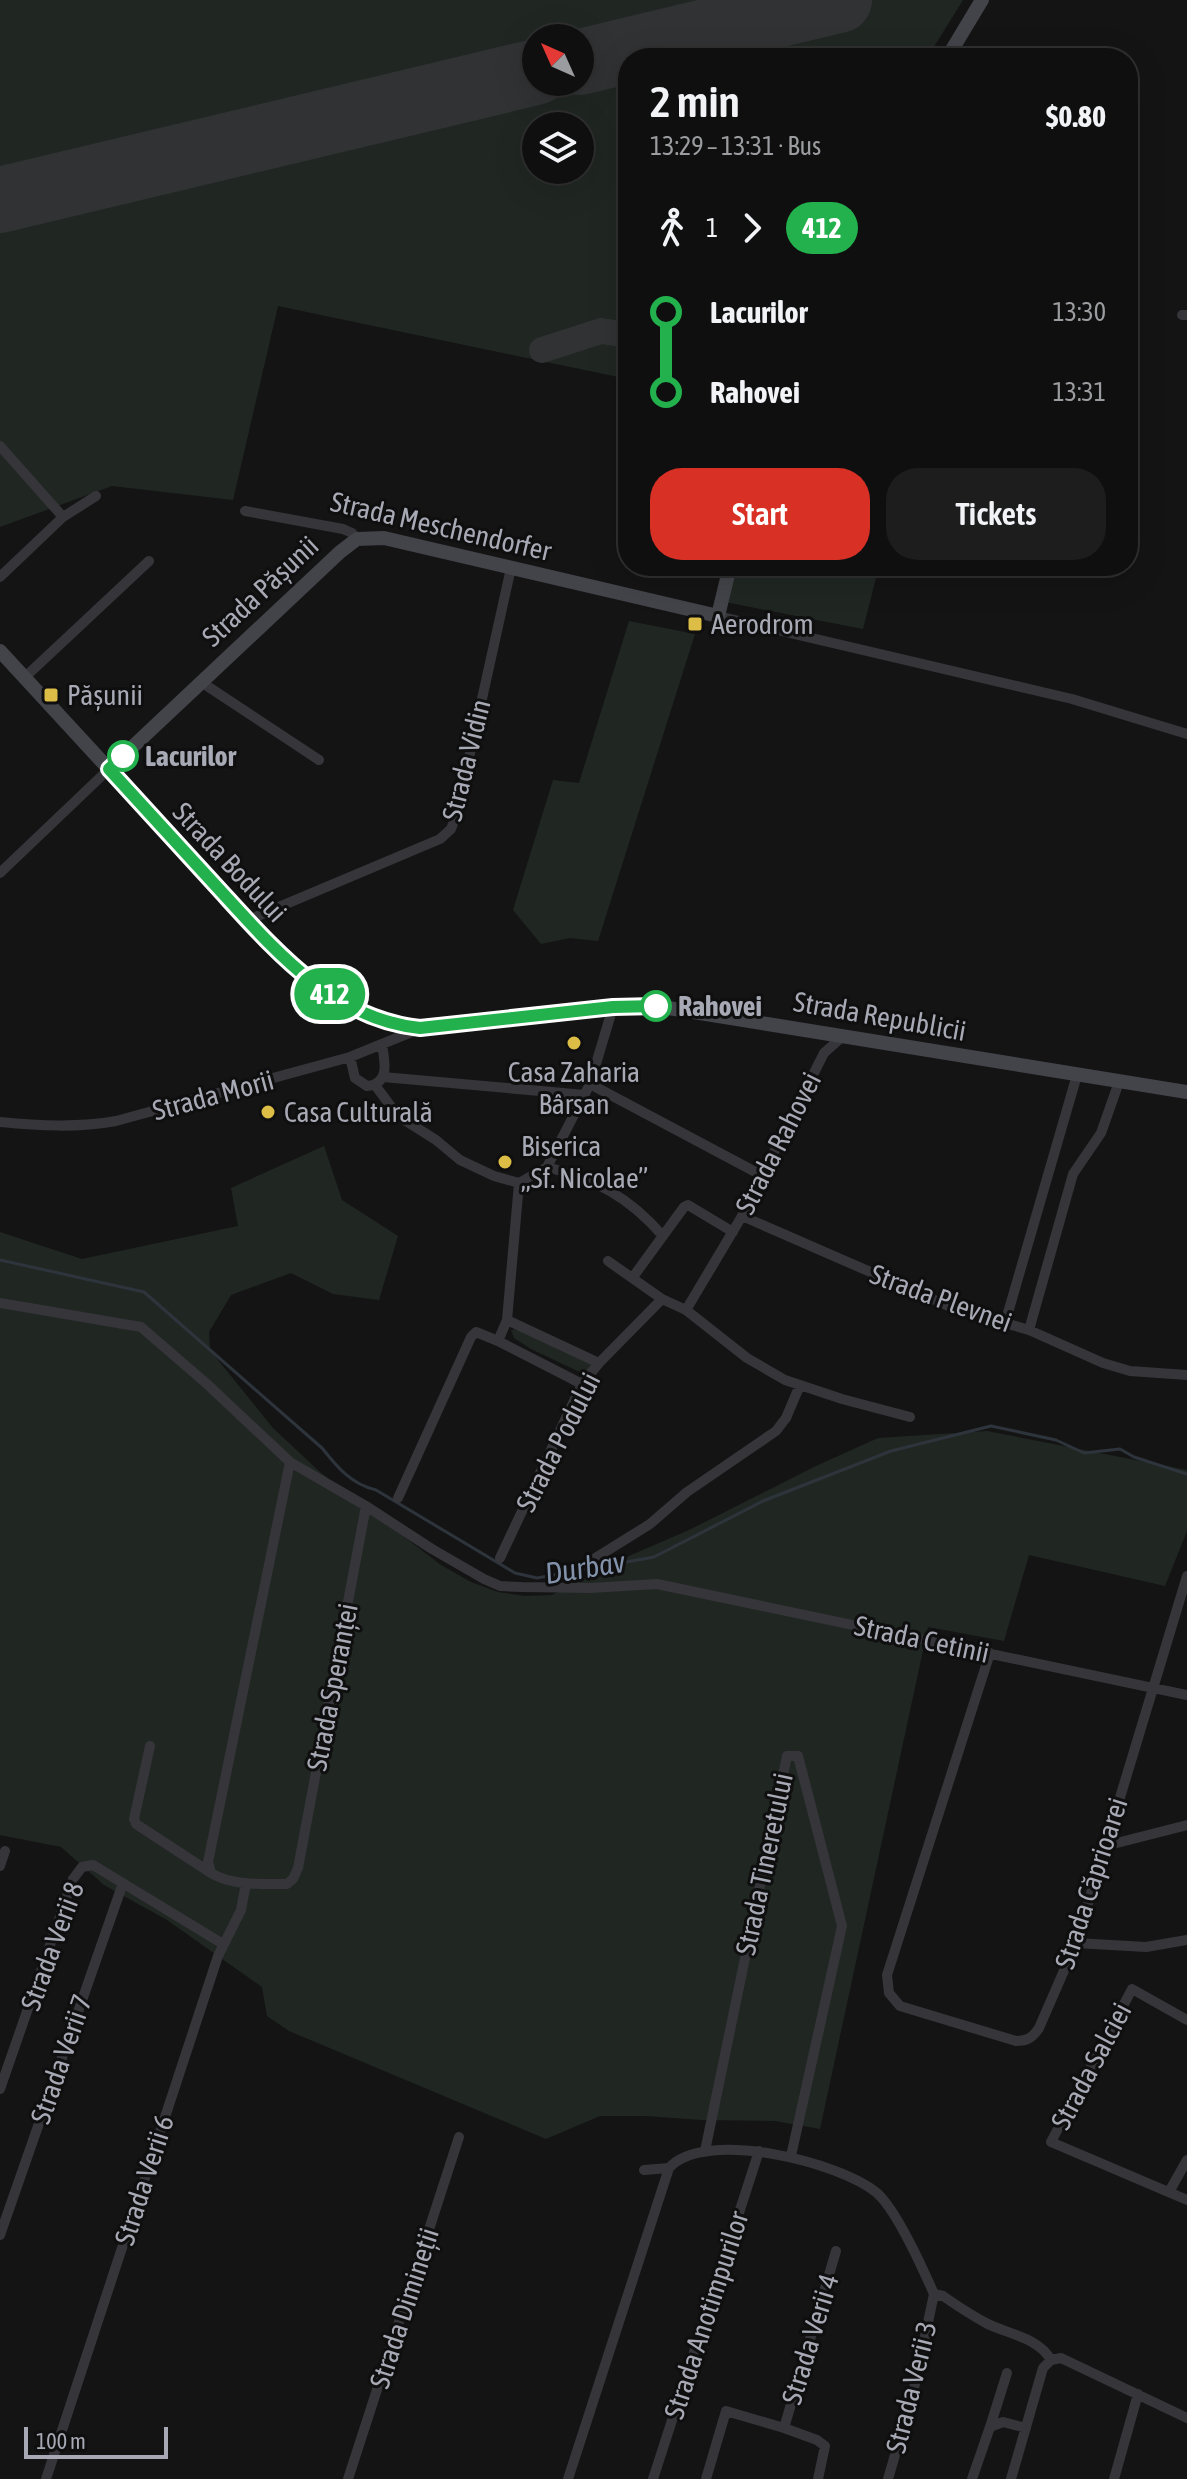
<!DOCTYPE html>
<html lang="en">
<head>
<meta charset="utf-8">
<style>
  :root { --surface:#0f0f10; --page:#1d1d1e; --text:#f1f3f6; --muted:#9b9c9f; --line:#2f2f30; --accent:#d93025 }
  body { margin:0; font-family:"Asap Condensed",sans-serif; background:var(--page); color:var(--text); height:100vh; display:flex; flex-direction:column; font-size:30px; white-space:nowrap }
  * { box-sizing:border-box; margin:0 }
  p { font-size:26px; color:var(--muted) }
  .icon { flex:none; width:44px; height:44px; fill:none; stroke:currentColor; stroke-width:2; stroke-linecap:round; stroke-linejoin:round }
  .map { position:relative; flex:1; overflow:hidden }
  .sheet { position:absolute; left:618px; top:48px; width:520px; height:528px; display:flex; flex-direction:column; background:var(--surface); border-radius:32px; box-shadow:0 8px 32px #0002,0 0 0 2px var(--line) }
  .sheet>* { flex:none }
  .badge { padding:0 16px; border-radius:26px; font-size:28px; line-height:52px }
  .needle { width:52px; rotate:315deg }
  .controls { position:absolute; left:522px; top:24px; display:grid; gap:16px }
  .controls a { display:grid; place-items:center; width:72px; height:72px; border-radius:50%; background:var(--surface); box-shadow:0 8px 32px #0002,0 0 0 2px var(--line); font-size:40px }
  .scale { position:absolute; left:24px; bottom:20px; width:144px; box-sizing:border-box; padding-left:8px; border:4px solid #a7a9b4; border-top:0; font-size:22px; line-height:28px; white-space:nowrap; color:#a7a9b4; -webkit-text-stroke:6px #0f0f10; paint-order:stroke }
  .map>.badge { position:absolute; translate:-50% -50%; box-shadow:0 0 0 4px #fff }
  .legs { display:flex; align-items:center; gap:12px; height:88px; padding:0 32px; font-size:26px }
  .legs p { margin-inline-start:auto }
  .overview { display:flex; align-items:center; justify-content:space-between; height:136px; padding:0 32px }
  h1 { font-size:44px; font-weight:600; line-height:60px }
  .action { display:flex; gap:16px; margin-top:auto; padding:16px 32px }
  .action a { flex:1; height:92px; border-radius:32px; background:var(--accent); color:#fff; font-size:32px; font-weight:600; line-height:92px; text-align:center }
  .action a+a { background:var(--page); color:var(--text) }
  ul { padding:0 32px; list-style:none }
  li { display:flex; align-items:center; gap:28px; height:80px; font-size:30px }
  li i { display:grid; place-items:center; width:12px; height:100%; margin:0 10px; background:currentColor }
  li i::after { content:''; width:20px; height:20px; margin:-10px; border:6px solid; border-radius:50%; background:var(--surface) }
  li p { margin-inline-start:auto }
  li:first-child i { background:linear-gradient(#0000 50%,currentColor 0) }
  li:last-child i { background:linear-gradient(currentColor 50%,#0000 0) }
  .map>svg:first-child { display:block }
  .green { fill:#202722; fill-rule:evenodd }
  .lines { fill:none; stroke-linecap:round; stroke-linejoin:round }
  .stream { stroke:#2e343c; stroke-width:3 }
  .taxiway { stroke:#313234; stroke-width:26 }
  .runway { stroke:#313234; stroke-width:66 }
  .street { stroke:#35353a; stroke-width:10 }
  .secondary { stroke:#434449; stroke-width:14 }
  .line-1-casing { stroke:#fff; stroke-width:18 }
  .line-1 { stroke:#23b14d; stroke-width:12 }
  .poi-dot { fill:#dcbd45; stroke:#0f0f10; stroke-width:3 }
  .stop-1-dot { fill:#fff; stroke:#23b14d; stroke-width:4 }
  .labels { text-anchor:middle; stroke-width:6; stroke-linejoin:round; paint-order:stroke }
  .street-label { font-size:28px; fill:#a7a9b4; stroke:#0f0f10 }
  .poi-label { font-size:28px; fill:#a7a9b4; stroke:#0f0f10; text-anchor:start }
  .stop-label { font-size:28px; font-weight:bold; fill:#a7a9b4; stroke:#0f0f10; text-anchor:start }
  .water-label { font-size:30px; font-style:italic; fill:#8292ab; stroke:#0f0f10 }
</style>
</head>
<body>
<div class="map">
<svg width="1187" height="2479" viewBox="0 0 1187 2479">
  <rect width="100%" height="100%" fill="#141415"/>
  <path class="green" d="M0,0H963L927,58H628V379L278,306L233,500L112,486L0,527ZM536,38H580V82H536ZM536,126H580V170H536Z
    M734,566H879L863,629L725,602Z
    M629,621L695,634L598,941L570,938L541,944L513,910L553,780L579,783Z
    M324,1146L342,1200L398,1236L379,1300L333,1294L291,1273L231,1295L209,1332L210,1350L273,1428L321,1473L441,1565L471,1582L498,1592L524,1596L552,1595L615,1562L689,1530L816,1466L878,1438L987,1431L1187,1470V1531L1165,1586L1029,1555L1004,1641L928,1627L820,2129L775,2121L702,2120L645,2116H600L546,2139L289,2031L267,2016L262,1987L167,1920L104,1885L61,1847L0,1835V1232L82,1259L238,1226L231,1188Z
    M520,1329L593,1364L584,1374L531,1349L514,1338L511,1330Z"/>
  <g class="lines">
    <path class="stream" d="M0,1260L144,1292L322,1448C337,1467 351,1484 376,1490L515,1573L537,1578L654,1557L763,1501L891,1451L991,1426L1056,1440L1084,1453L1120,1449L1134,1457L1187,1474"/>
    <path class="taxiway" d="M745,58L755,20
      M542,350L601,331L628,335"/>
    <path class="runway" d="M580,62L839,0
      M0,200L536,72"/>
    <path class="street" d="M1182,315H1187
      M0,446L63,517
      M245,511L343,529L352,533L357,539
      M0,577L63,517L96,496
      M718,616L1072,699L1187,734
      M24,678L149,561
      M201,682L319,760
      M0,873L109,769
      M248,920L440,839L451,829L456,816L511,568
      M350,1057L355,1078L367,1086C390,1084 385,1062 382,1045
      M383,1077L585,1095
      M590,1084L763,1176
      M375,1085L398,1116L436,1140L460,1160L494,1176L519,1183L547,1167L590,1084L613,1007
      M0,1122C39,1126 78,1128 116,1121L350,1057L419,1029
      M547,1167C598,1181 628,1196 663,1236
      M742,1216L953,1308L1029,1330L1103,1363L1130,1371L1187,1375
      M608,1261L662,1299L686,1310L747,1358L785,1380L842,1399L910,1417
      M633,1277L684,1207L688,1205L733,1232
      M0,1303L141,1327L207,1384L290,1462L366,1506L432,1549L484,1579L500,1586L521,1587L590,1588L657,1584L1187,1695
      M686,1310L742,1216L824,1053L842,1037
      M507,1320L599,1363
      M1005,1323L1077,1075
      M1029,1330L1073,1174L1101,1133L1119,1082
      M498,1341L507,1320L519,1183
      M290,1462L208,1862L211,1873C232,1886 262,1884 287,1884L293,1879L298,1868L366,1506
      M398,1498L471,1337L476,1332L498,1341L582,1384
      M500,1558L582,1384L599,1363L662,1299
      M589,1562L650,1524L687,1492L776,1431L786,1418L800,1385
      M990,1653L887,1975L889,1993L900,2006L1016,2041C1028,2041 1033,2037 1039,2028L1076,1943L1187,1576
      M150,1746L134,1819L136,1824L211,1873
      M1105,1846L1187,1825
      M0,1866L5,1851
      M1076,1943L1146,1947L1187,1940
      M1187,2020L1132,1989L1051,2142L1187,2200
      M0,2089L73,1879L82,1867L93,1865L223,1944
      M705,2151L787,1756H798L842,1926L791,2156
      M644,2170L669,2168C704,2128 840,2162 877,2193C896,2210 923,2269 934,2294L943,2296C956,2305 971,2315 986,2323C1007,2334 1038,2337 1051,2360
      M1169,2192L1187,2160
      M0,2235L123,1883
      M1051,2360L1061,2358L1187,2418
      M990,2427L1007,2373
      M46,2479L218,1956L241,1910L246,1883
      M348,2479L459,2137
      M568,2479L669,2168
      M653,2479L759,2151
      M706,2479L726,2411L784,2428
      M818,2479L825,2446L817,2440L784,2428L836,2251
      M888,2479L913,2393L934,2294
      M972,2479L990,2427L1003,2422L1026,2428
      M1011,2479L1043,2368L1051,2360
      M1114,2479L1138,2394"/>
    <path class="secondary" d="M947,58L982,0
      M0,651L248,920L301,974L322,990L363,1012L398,1026L429,1028L613,1007H662L1187,1092
      M109,769L340,552L357,539L384,538L718,616L730,566"/>
  </g>
  <g class="lines">
    <g class="line-1-casing">
      <path id="line-1" d="M123,756L109,769C145,808 181,848 217,887C273,948 332,1019 420,1028L613,1007L656,1006"/>
    </g>
    <use href="#line-1" class="line-1"/>
  </g>
  <g class="poi-dot">
    <rect x="687" y="616" width="16" height="16" rx="4"/>
    <rect x="43" y="687" width="16" height="16" rx="4"/>
    <circle cx="574" cy="1043" r="8"/>
    <circle cx="268" cy="1112" r="8"/>
    <circle cx="505" cy="1162" r="8"/>
  </g>
  <g class="stop-1-dot">
    <circle cx="123" cy="756" r="14"/>
    <circle cx="656" cy="1006" r="14"/>
  </g>
  <g class="labels">
    <g class="street-label">
      <text transform="translate(441 526) rotate(13)" y="10">Strada Meschendorfer</text>
      <text transform="translate(260 591) rotate(-43)" y="10">Strada Pășunii</text>
      <text transform="translate(466 760) rotate(-76)" y="10">Strada Vidin</text>
      <text transform="translate(230 862) rotate(47)" y="10">Strada Bodului</text>
      <text transform="translate(880 1016) rotate(10)" y="10">Strada Republicii</text>
      <text transform="translate(213 1095) rotate(-15)" y="10">Strada Morii</text>
      <text transform="translate(778 1143) rotate(-63)" y="10">Strada Rahovei</text>
      <text transform="translate(941 1298) rotate(20)" y="10">Strada Plevnei</text>
      <text transform="translate(558 1442) rotate(-63)" y="10">Strada Podului</text>
      <text transform="translate(922 1639) rotate(12)" y="10">Strada Cetinii</text>
      <text transform="translate(332 1687) rotate(-79)" y="10">Strada Speranței</text>
      <text transform="translate(764 1864) rotate(-78)" y="10">Strada Tineretului</text>
      <text transform="translate(1091 1883) rotate(-72)" y="10">Strada Căprioarei</text>
      <text transform="translate(52 1946) rotate(-70)" y="10">Strada Verii 8</text>
      <text transform="translate(61 2059) rotate(-71)" y="10">Strada Verii 7</text>
      <text transform="translate(1091 2066) rotate(-62)" y="10">Strada Salciei</text>
      <text transform="translate(144 2180) rotate(-72)" y="10">Strada Verii 6</text>
      <text transform="translate(404 2308) rotate(-72)" y="10">Strada Dimineții</text>
      <text transform="translate(706 2315) rotate(-72)" y="10">Strada Anotimpurilor</text>
      <text transform="translate(810 2339) rotate(-73)" y="10">Strada Verii 4</text>
      <text transform="translate(911 2387) rotate(-76)" y="10">Strada Verii 3</text>
    </g>
    <g class="poi-label">
      <text x="711" y="634">Aerodrom</text>
      <text x="67" y="705">Pășunii</text>
      <text x="574" y="1082" text-anchor="middle">Casa Zaharia<tspan x="574" dy="32">Bârsan</tspan></text>
      <text x="284" y="1122">Casa Culturală</text>
      <text x="521" y="1156">Biserica<tspan x="521" dy="32">„Sf. Nicolae”</tspan></text>
    </g>
    <g class="stop-label">
      <text x="145" y="766">Lacurilor</text>
      <text x="678" y="1016">Rahovei</text>
    </g>
    <g class="water-label">
      <text transform="translate(585 1568) rotate(-9)" y="10">Durbav</text>
    </g>
  </g>
</svg>
<div class="controls">
<a><svg class="needle" viewBox="-14 -14 28 28"><path d="M0-13l5 13h-10z" fill="#e53935"/><path d="M0 13l5-13h-10z" fill="#9b9c9f"/></svg></a>
<a><svg class="icon" aria-label="layers" viewBox="0 0 24 24"><path d="M12 4l9 5-9 5-9-5zM3 14l9 5 9-5"/></svg></a>
</div>
<div class="scale">100 m</div>
<b class="badge" style="left:330px;top:994px;background:#23b14d;color:#fff">412</b>
<section class="sheet">
<div class="overview"><div><h1>2 min</h1><p>13:29 – 13:31 · Bus</p></div><b>$0.80</b></div>
<div class="legs"><svg class="icon" aria-label="walk" viewBox="0 0 24 24"><circle cx="13" cy="4" r="2"/><path d="M13 8l-2 6 4 7M11 14l-3 7M7 12l3-4h3l4 4"/></svg>1<svg class="icon" aria-label="forward" viewBox="0 0 24 24"><path d="M9 5l7 7-7 7"/></svg><b class="badge" style="background:#23b14d;color:#fff">412</b></div>
<ul>
<li><i style="color:#23b14d"></i><b>Lacurilor</b><p>13:30</p></li>
<li><i style="color:#23b14d"></i><b>Rahovei</b><p>13:31</p></li>
</ul>
<div class="action"><a>Start</a><a>Tickets</a></div>
</section>
</div>
</body>
</html>
